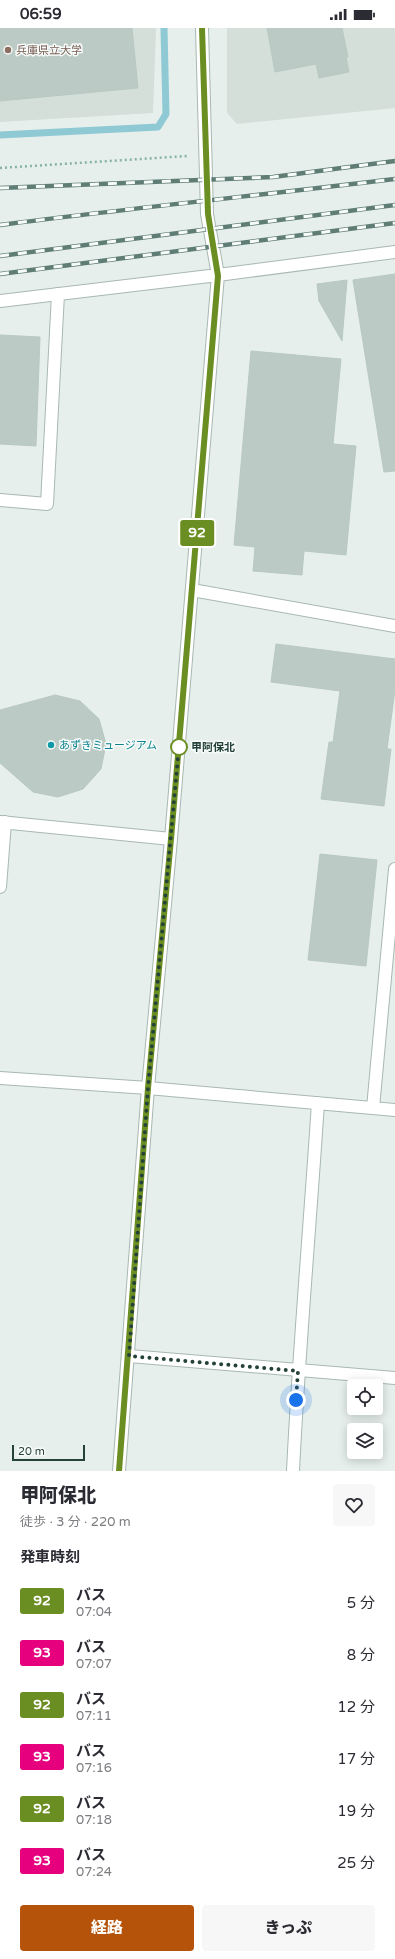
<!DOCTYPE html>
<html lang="ja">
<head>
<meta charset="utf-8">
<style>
  :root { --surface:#fff; --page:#f7f7f7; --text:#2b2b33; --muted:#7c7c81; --accent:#b45309 }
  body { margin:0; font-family:"Varela Round","Noto Sans JP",sans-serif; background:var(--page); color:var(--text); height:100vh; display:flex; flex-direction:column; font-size:15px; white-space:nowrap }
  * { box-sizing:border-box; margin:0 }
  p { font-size:13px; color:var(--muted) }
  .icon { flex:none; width:22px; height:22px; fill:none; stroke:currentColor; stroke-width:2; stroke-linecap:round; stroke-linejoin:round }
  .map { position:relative; height:1443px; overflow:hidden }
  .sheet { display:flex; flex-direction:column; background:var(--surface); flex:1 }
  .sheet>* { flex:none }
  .badge { padding:0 8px; border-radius:3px; font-size:14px; line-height:26px }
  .buttons { position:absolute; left:347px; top:1351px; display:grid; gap:8px }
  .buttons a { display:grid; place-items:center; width:36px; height:36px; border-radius:4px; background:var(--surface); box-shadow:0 2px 10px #0003; font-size:20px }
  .scale { position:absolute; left:12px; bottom:10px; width:73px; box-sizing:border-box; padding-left:4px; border:2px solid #24423a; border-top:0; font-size:11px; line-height:14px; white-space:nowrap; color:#24423a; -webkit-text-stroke:3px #f7fbf9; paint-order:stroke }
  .you { position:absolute; width:20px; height:20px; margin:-10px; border:3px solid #fff; border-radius:50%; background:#1a73e8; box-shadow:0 0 0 6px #1a73e833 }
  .map>.badge { position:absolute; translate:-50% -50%; box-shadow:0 0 0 2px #fff }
  h2 { padding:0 20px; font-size:15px; line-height:36px }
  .round { display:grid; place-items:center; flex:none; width:42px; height:42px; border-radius:4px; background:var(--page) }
  .summary { display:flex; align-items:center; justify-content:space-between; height:68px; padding:0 20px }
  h1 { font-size:19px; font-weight:800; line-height:30px }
  .button { display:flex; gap:8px; margin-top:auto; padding:8px 20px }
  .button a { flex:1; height:46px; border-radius:4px; background:var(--accent); color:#fff; font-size:16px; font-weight:800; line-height:46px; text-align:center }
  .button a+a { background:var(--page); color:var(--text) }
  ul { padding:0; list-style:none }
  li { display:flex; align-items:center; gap:12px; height:52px; padding:0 20px }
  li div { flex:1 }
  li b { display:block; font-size:15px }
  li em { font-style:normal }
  li .badge { min-width:44px; font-weight:700; text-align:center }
  .status { display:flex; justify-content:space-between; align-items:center; height:28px; padding:0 20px; background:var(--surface); direction:ltr }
  .status svg { height:11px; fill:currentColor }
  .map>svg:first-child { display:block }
  .built { fill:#d4dfda }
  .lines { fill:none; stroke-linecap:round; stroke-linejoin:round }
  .stream { stroke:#8ec9d4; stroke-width:7 }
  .building { fill:#bbcac4; stroke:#b8c9c2 }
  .minor-casing { stroke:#a8b8b2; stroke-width:14 }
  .tertiary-casing { stroke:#a8b8b2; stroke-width:14 }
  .path { stroke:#86b3a5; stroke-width:2.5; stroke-dasharray:2 3; stroke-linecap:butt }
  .minor { stroke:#fff; stroke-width:12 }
  .tertiary { stroke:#fff; stroke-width:12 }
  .rail-casing { stroke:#5f7d75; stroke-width:4.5 }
  .rail { stroke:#f7fbf9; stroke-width:3; stroke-dasharray:9; stroke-linecap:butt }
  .line-casing { stroke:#fff; stroke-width:9 }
  .line { stroke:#6b8e23; stroke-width:6 }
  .walk { stroke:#24423a; stroke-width:4; stroke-dasharray:0 7.2 }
  .education-dot { fill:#8d6e63; stroke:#f7fbf9; stroke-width:1.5 }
  .culture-dot { fill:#0f9aa8; stroke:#f7fbf9; stroke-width:1.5 }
  .stop-dot { fill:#fff; stroke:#6b8e23; stroke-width:2 }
  .labels { text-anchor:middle; stroke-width:3; stroke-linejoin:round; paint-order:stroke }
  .education-label { font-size:11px; fill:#785e54; stroke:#f7fbf9; text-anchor:start }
  .culture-label { font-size:11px; fill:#0d838f; stroke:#f7fbf9; text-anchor:start }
  .stop-label { font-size:11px; font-weight:bold; fill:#24423a; stroke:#f7fbf9; text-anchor:start }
</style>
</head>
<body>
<div class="status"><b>06:59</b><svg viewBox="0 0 49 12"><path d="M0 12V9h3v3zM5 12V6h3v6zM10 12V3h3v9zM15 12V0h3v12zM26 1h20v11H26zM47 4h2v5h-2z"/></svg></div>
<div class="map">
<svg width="395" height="1443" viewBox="0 0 395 1443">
  <rect width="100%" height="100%" fill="#e6efeb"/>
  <path class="built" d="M0,0H156L153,85L0,94Z
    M227,0H395V80L237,96L227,85Z"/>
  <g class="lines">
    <path class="stream" d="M0,107L158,99L166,86L164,0"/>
  </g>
  <path class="building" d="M0,0H132L138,60L0,73Z
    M267,0H342L348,29H346L349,44L319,50L316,36L275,44Z
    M395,246V443L384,444L353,252Z
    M347,252L342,313L319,273L317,256Z
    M0,307L40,309L36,418L0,416Z
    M251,323L341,331L333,416L356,418L346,527L304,523L302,547L253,543L255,519L234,517Z
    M276,616L395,631V662L387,721H391L384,778L321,771L329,714H333L340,663L271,654Z
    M55,667L80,673L99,691L106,716L101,741L83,761L58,769L33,764L0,735V682Z
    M320,826L377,832L366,938L308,932Z"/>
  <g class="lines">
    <g class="minor-casing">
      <path id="minor" d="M0,472L47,476L58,266
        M192,562L395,598
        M0,794L171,811
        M0,859L5,794
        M0,1050L148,1060L395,1082
        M373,1080L395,841
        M129,1328L395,1350
        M293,1443C299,1320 310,1197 318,1075"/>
    </g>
    <g class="tertiary-casing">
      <path id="tertiary" d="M0,273L218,247L395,224
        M119,1443L148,1060L171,811L218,247L207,186L202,0"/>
    </g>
    <path class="path" d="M0,140L187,128"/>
    <use href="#minor" class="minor"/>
    <use href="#tertiary" class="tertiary"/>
    <g class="rail-casing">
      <path id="rail" d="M0,160L273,149L395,133
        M0,197C132,180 263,167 395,151
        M0,228L395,177
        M0,246L395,195"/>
    </g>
    <use href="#rail" class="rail"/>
  </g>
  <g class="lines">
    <g class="line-casing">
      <path id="line" d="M119,1443L148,1060L171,811L218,248L208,186L202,0"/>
    </g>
    <use href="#line" class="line"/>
    <path class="walk" d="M179,719V718L148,1060L129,1328L298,1343L296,1372"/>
  </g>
  <circle class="education-dot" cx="8" cy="22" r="4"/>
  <circle class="culture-dot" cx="51" cy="717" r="4"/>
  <circle class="stop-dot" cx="179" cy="719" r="8"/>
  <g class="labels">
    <g class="education-label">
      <text x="16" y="26">兵庫県立大学</text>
    </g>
    <g class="culture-label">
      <text x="59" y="721">あずきミュージアム</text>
    </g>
    <g class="stop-label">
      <text x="191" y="723">甲阿保北</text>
    </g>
  </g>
</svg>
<div class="buttons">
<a><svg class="icon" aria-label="locate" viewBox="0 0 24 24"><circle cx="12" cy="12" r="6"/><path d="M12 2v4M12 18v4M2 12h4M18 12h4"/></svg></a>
<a><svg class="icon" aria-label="layers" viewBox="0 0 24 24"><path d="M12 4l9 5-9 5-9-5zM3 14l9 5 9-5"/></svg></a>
</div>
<div class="scale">20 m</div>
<div class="you" style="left:296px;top:1372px"></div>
<b class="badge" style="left:197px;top:505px;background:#6b8e23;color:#fff">92</b>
</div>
<section class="sheet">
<div class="summary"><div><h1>甲阿保北</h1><p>徒歩 · 3 分 · 220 m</p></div><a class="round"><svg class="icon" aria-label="heart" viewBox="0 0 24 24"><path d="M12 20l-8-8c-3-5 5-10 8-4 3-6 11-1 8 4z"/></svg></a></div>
<h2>発車時刻</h2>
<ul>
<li><span class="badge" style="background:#6b8e23;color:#fff">92</span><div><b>バス</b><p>07:04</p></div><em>5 分</em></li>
<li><span class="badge" style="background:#e6007e;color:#fff">93</span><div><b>バス</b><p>07:07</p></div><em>8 分</em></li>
<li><span class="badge" style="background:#6b8e23;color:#fff">92</span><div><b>バス</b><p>07:11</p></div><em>12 分</em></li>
<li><span class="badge" style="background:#e6007e;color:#fff">93</span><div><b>バス</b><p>07:16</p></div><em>17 分</em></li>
<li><span class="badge" style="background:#6b8e23;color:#fff">92</span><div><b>バス</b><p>07:18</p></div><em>19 分</em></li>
<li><span class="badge" style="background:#e6007e;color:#fff">93</span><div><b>バス</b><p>07:24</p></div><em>25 分</em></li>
</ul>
<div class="button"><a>経路</a><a>きっぷ</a></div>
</section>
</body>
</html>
